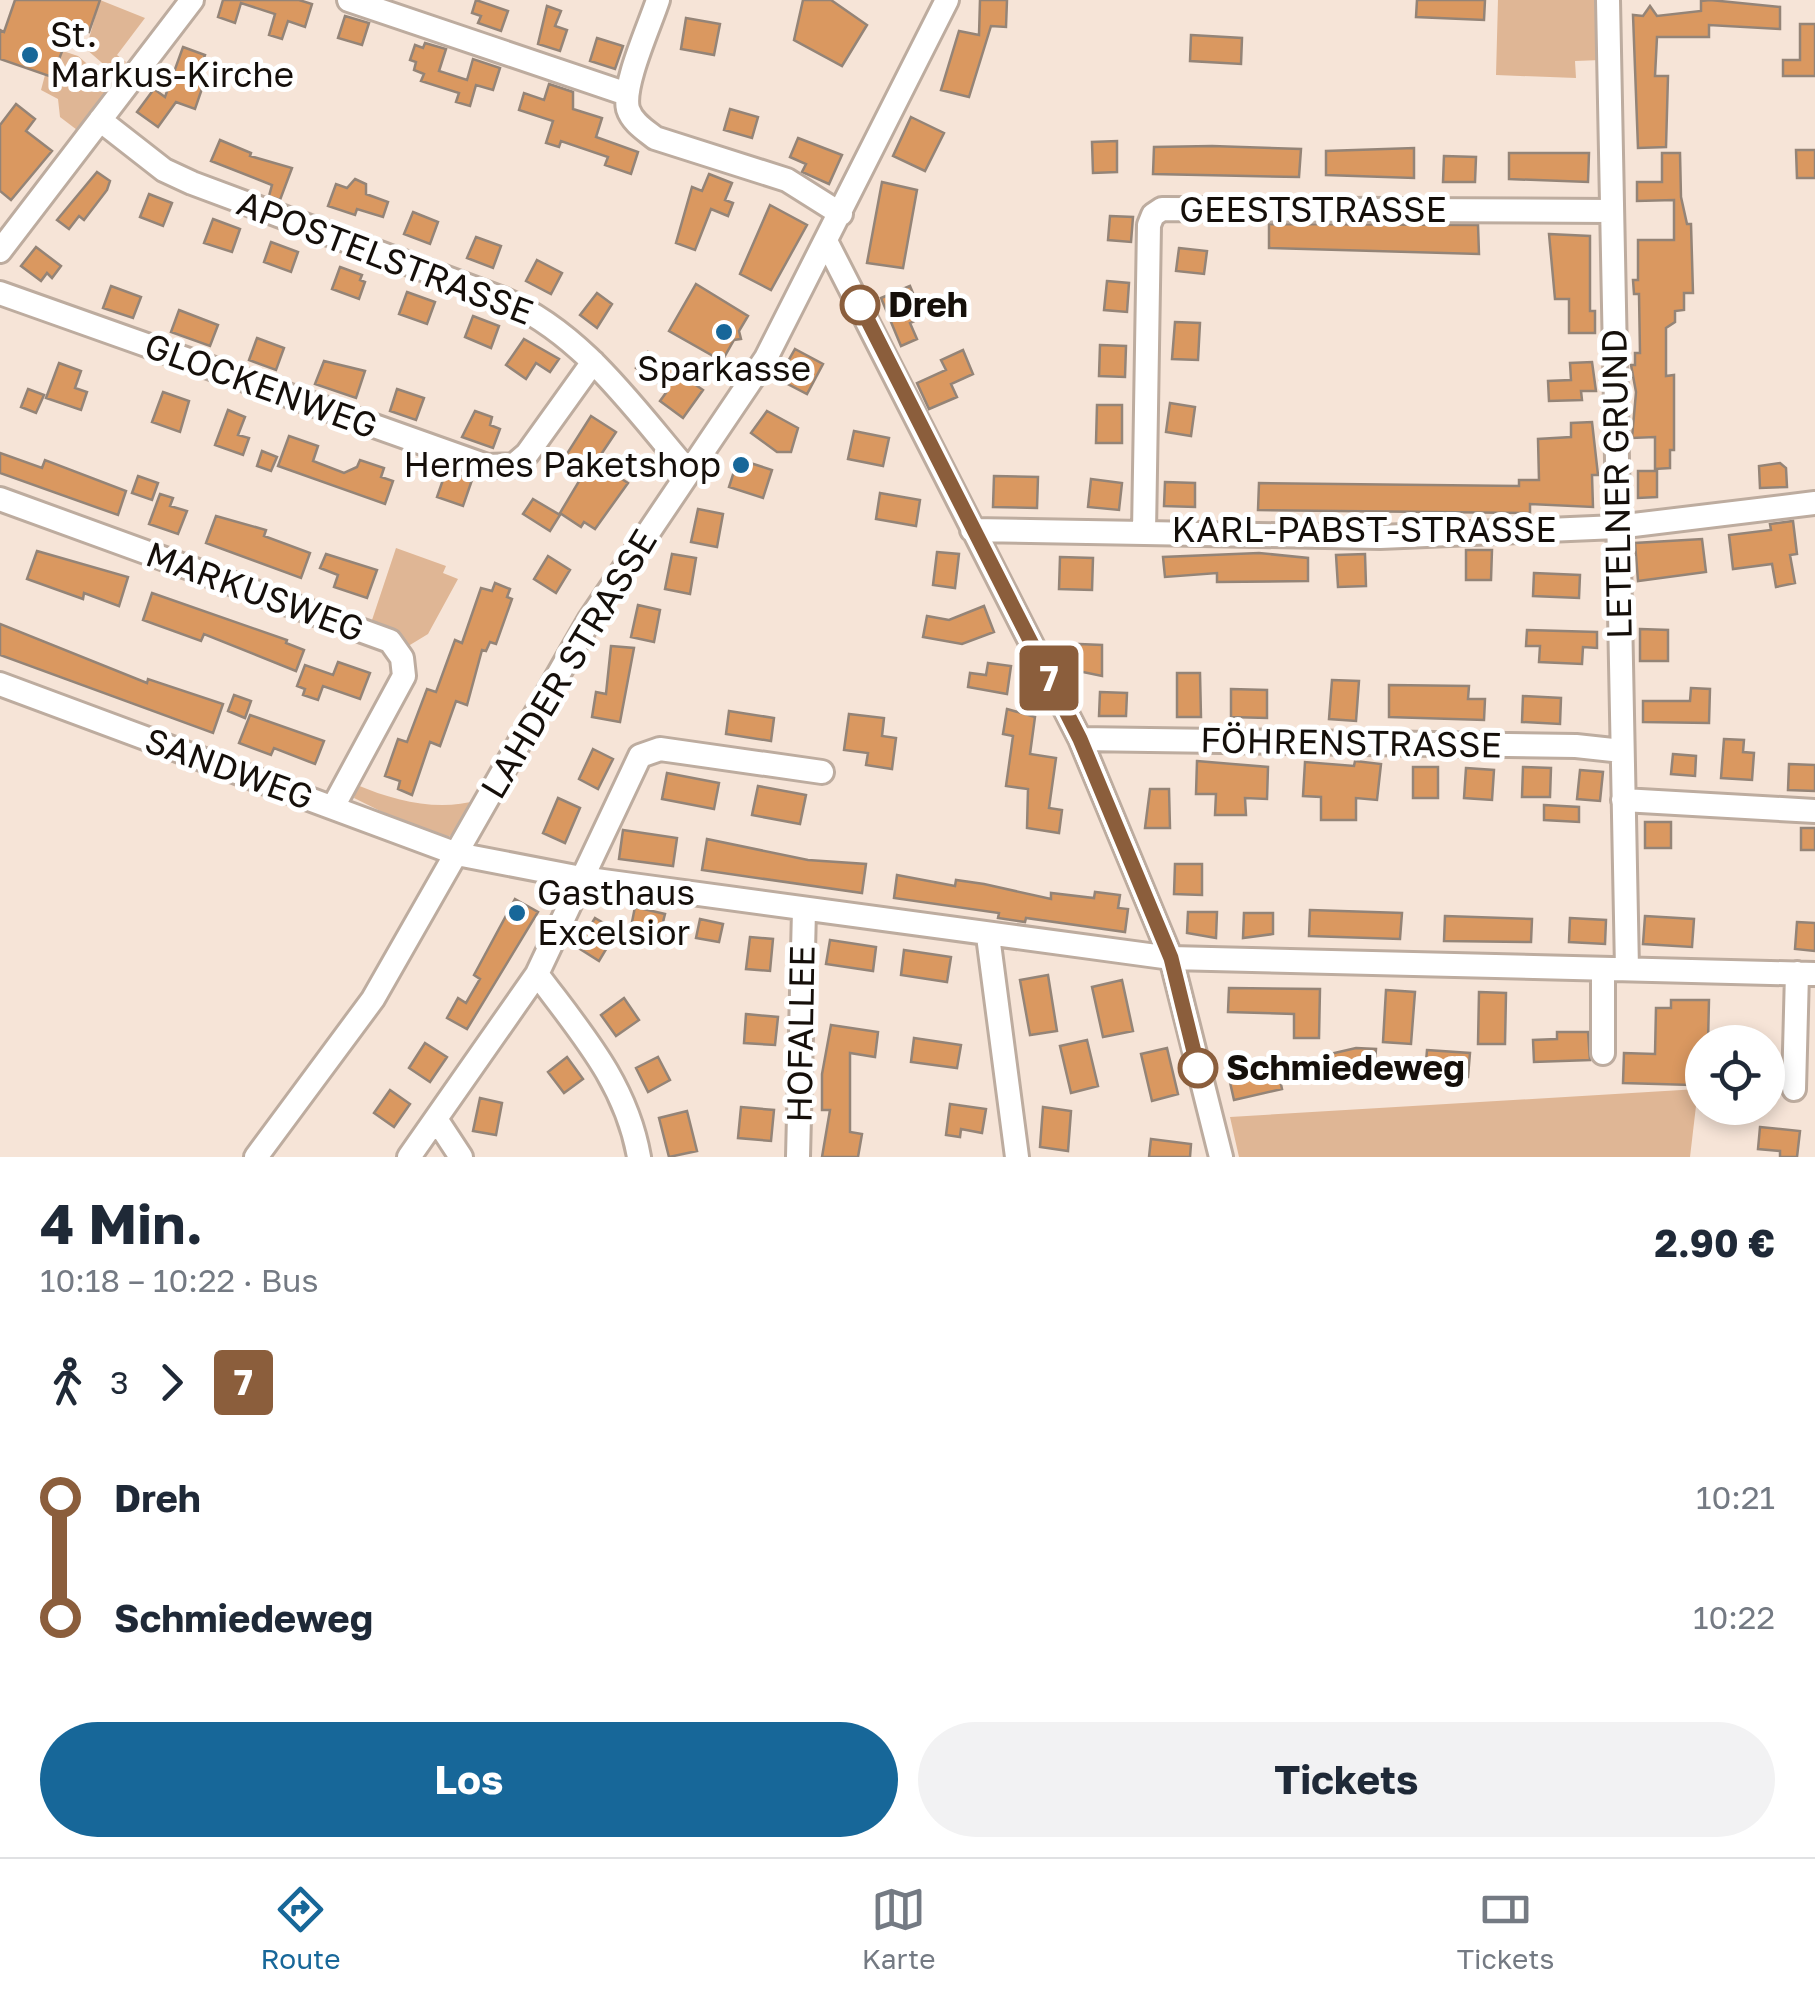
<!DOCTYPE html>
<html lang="de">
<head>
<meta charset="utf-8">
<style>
  :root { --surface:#fff; --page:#f2f2f3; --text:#1f2937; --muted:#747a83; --line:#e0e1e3; --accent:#176799 }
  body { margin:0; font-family:"Golos Text",sans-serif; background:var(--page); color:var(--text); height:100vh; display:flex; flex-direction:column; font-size:38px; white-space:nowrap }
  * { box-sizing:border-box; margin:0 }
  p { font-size:32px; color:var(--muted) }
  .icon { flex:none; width:55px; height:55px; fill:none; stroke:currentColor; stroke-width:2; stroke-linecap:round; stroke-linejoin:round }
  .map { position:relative; height:1157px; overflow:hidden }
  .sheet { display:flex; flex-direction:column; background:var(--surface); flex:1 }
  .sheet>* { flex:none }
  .badge { padding:0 20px; border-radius:8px; font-size:35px; line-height:65px }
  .tools { position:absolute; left:1685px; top:1025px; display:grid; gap:20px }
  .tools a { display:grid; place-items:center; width:100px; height:100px; border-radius:50%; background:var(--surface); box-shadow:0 5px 15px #0003; font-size:50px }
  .map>.badge { position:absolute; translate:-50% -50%; box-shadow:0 0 0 5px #fff }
  .legs { display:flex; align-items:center; gap:15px; height:110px; padding:0 40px; font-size:32px }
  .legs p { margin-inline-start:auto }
  .head { display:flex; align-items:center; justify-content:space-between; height:170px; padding:0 40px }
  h1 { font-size:55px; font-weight:700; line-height:75px }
  .cta { display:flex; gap:20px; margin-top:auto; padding:20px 40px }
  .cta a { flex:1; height:115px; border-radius:60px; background:var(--accent); color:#fff; font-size:40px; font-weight:700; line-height:115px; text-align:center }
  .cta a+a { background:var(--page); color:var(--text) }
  ul { padding:0 40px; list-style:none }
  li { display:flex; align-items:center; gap:35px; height:120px; font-size:38px }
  li i { display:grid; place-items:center; width:15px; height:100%; margin:0 12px; background:currentColor }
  li i::after { content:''; width:25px; height:25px; margin:-12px; border:8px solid; border-radius:50%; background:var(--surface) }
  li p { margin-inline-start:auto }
  li:first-child i { background:linear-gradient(#0000 50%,currentColor 0) }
  li:last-child i { background:linear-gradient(currentColor 50%,#0000 0) }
  .menu { display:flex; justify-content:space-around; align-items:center; height:140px; border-top:2px solid var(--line); background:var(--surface); font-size:28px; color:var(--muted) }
  .menu a { display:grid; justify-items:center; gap:5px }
  .menu .selected { color:var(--accent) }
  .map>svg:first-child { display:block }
  .green { fill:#dfb695 }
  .building { fill:#da9860; stroke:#948477; stroke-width:2.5 }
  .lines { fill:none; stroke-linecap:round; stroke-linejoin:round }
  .minor-casing { stroke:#bdac9f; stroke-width:28 }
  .minor { stroke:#fff; stroke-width:22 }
  .line-1-casing { stroke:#fff; stroke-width:22 }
  .line-1 { stroke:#8b5e3c; stroke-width:15 }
  .poi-dot { fill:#176799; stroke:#fff; stroke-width:4 }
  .stop-1-dot { fill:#fff; stroke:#8b5e3c; stroke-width:5 }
  .labels { text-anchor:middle; stroke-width:10; stroke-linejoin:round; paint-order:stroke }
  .poi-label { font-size:35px; fill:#150f0a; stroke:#fff; text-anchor:start }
  .street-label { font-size:35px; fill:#150f0a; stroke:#fff }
  .stop-label { font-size:35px; font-weight:bold; fill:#150f0a; stroke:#fff; text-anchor:start }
</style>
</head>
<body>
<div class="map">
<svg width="1815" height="1157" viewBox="0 0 1815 1157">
  <rect width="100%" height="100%" fill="#f6e4d7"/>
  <path class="green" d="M100,0L145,18L117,55L126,62L116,75L86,49Z
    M1498,0H1598L1601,60L1575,61L1576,78L1496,75Z
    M63,51L78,56L115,88L81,133L60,117L58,99L41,90L45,75L52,77Z
    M396,548L446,566L443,573L458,579L428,634L405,648L370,626Z
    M357,785C395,801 439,812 478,800L460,830L441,841L354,798Z
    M1698,1089L1690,1157H1239L1230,1117Z"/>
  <path class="building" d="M15,0H100L89,32L72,26L52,77L0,59V30L4,32Z
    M223,0H299L312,4L305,27L288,21L282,39L269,35L275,14L241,3L235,23L218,17Z
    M476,0L508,11L501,31L478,23L481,16L472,13Z
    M803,0H831L867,25L842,66L794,40Z
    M980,0H1007L1006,27L991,26L969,97L941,90L959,31L979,35Z
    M1417,0H1485L1484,20L1416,17Z
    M1710,0L1780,7V29L1709,25V37H1657L1655,76H1668L1666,147L1638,148L1633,15L1643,16L1650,6L1657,16L1701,11V1Z
    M547,6L561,11L555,26L567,30L560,51L538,44Z
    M345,16L369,23L362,45L338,38Z
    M686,18L720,24L714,55L681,49Z
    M1800,24H1815V76H1783V60H1800Z
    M1191,35L1242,38L1241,64L1190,61Z
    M597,38L623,46L615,69L590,61Z
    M425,43L446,49L439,71L467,80L473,59L500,68L493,90L476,85L470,106L456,102L459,93L421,81L424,74L414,70L416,62L410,60L415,45L423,48Z
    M183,47L205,55L196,81L204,83L195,109L176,102L158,127L137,112L154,89L165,97Z
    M549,84L573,92V109L602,118L596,137L638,152L631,174L605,165L608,157L561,141L559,147L546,143L553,121L519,110L524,93L544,100Z
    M16,104L35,119L26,131L52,151L11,200L0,191V125Z
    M730,109L758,117L752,138L724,130Z
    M911,117L944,133L925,171L893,156Z
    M798,138L842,155L829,184L802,172L806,164L790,157Z
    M220,140L251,153L250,156L292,168L280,200L269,196L272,185L211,161Z
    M1117,141V172L1093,173L1092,142Z
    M1212,146L1301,149L1299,177L1153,174L1154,147Z
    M1414,148V178L1326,175V151Z
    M1796,150H1815V178H1797Z
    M1509,153H1589L1588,182L1509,179Z
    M1662,153H1680L1681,197L1687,224H1691L1693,293H1684V310L1675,311V322L1666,328V376L1674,375V450H1670V468L1655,469V437L1632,438L1636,392L1631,365H1635V353H1640L1639,294H1634L1633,280H1638V240H1674V200L1637,201V182H1662Z
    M1444,156L1476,157L1475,182H1443Z
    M97,172L110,181L107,190L84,220L79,216L69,229L57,220Z
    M709,174L732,183L725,200L733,203L728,216L711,209L695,250L676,243L692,187L702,191Z
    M355,179L366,184V194L388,202L383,217L357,209L355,215L328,206L336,184L347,188Z
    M882,182L917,190L903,268L867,263Z
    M149,194L172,203L163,226L140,217Z
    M770,205L807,225L771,290L740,274Z
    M413,212L438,222L430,244L404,234Z
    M1110,216L1133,217L1131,242L1108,240Z
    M213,219L240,229L232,252L204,243Z
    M1269,224L1478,225L1479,254L1269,248Z
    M1549,234L1590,236V311H1595V333H1569V299H1555Z
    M476,237L501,246L493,268L467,258Z
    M271,242L298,252L291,272L264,262Z
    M36,247L61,266L52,278L47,273L41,281L21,266Z
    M1179,248L1207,251L1204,274L1176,271Z
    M537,260L562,273L551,294L526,281Z
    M340,267L362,275L360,280L365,282L359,299L332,289Z
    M1107,281L1129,283L1127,312L1104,310Z
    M696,284L748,316L739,331L741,339L734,340L722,361L669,331Z
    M111,286L141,297L133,318L103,308Z
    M910,286L923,317L910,323L917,339L901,346L881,298Z
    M407,292L435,302L427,324L399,314Z
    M597,293L612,304L597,328L580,315Z
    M179,310L218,325L210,346L171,332Z
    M473,316L499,326L491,348L465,337Z
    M1175,322L1200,323L1198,360L1172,359Z
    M257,338L284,348L276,370L249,360Z
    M524,339L559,359L550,372L536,363L526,379L506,365Z
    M1100,345L1126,346L1125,377L1099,376Z
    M795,349L823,364L807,394L778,379Z
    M963,350L973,374L951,384L957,397L929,409L917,383L946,370L941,360Z
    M648,352L703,390L683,418L660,401L668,390L636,368Z
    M324,361L365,371L356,398L315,384Z
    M1592,362L1596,391H1581L1582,400L1549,401L1548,381L1571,380L1570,363Z
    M59,363L81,371L75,388L87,392L81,410L46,398Z
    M28,389L44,395L36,413L21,407Z
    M397,389L424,398L416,420L390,411Z
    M163,392L189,401L180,432L152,422Z
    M1170,403L1195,407L1191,436L1166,432Z
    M1097,405H1122V443H1096Z
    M228,410L245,417L238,435L249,438L243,455L215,445Z
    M475,411L492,417L490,425L500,429L493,448L462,437Z
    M767,411L798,428L791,452H777L751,433Z
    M591,416L616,432L596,462L628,483L595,529L584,522L581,527L560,513L584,473L563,460Z
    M1592,422L1598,475H1592L1593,507L1530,504V513L1258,510L1259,483L1519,486V480H1539L1538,439L1571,437V423Z
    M854,431L889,438L883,466L848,459Z
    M289,436L318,446L313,461L344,473L357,467L360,460L384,468L381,477L393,481L385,504L278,466Z
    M262,451L277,457L271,471L257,466Z
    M0,453L42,468L45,460L126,491L118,515L0,473Z
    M738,459L772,470L763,498L729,487Z
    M1780,463L1786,468L1787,487L1760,488L1759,466Z
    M446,471L472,480L463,506L437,497Z
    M1638,471H1657V497L1638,498Z
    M138,476L158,483L152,500L132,493Z
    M994,476L1038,477L1037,508L993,507Z
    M1091,479L1122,483L1119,510L1088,507Z
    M1165,482L1195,483V507L1164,506Z
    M880,493L920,500L916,526L876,519Z
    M160,494L173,498L170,506L187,511L178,534L149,524Z
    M533,499L560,515L550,531L523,514Z
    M698,509L723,514L717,547L691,542Z
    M216,516L266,530L264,536L310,553L301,578L206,543Z
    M1793,521L1797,554L1790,555L1795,583L1776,587L1772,564L1733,569L1729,535L1771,530L1770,524Z
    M1702,539L1706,572L1638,581L1635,543Z
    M1466,550H1492L1491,580H1466Z
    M37,551L128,577L119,606L84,593L83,599L27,579Z
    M937,552L959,554L955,588L933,585Z
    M1259,553L1308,558V581L1217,582V573L1165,577L1163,557Z
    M326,554L377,570L367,598L334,587L338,575L320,568Z
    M672,554L696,558L690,594L665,589Z
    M1365,554L1366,586L1338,587L1336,555Z
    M548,556L570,570L556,593L534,579Z
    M1060,557L1093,558L1092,590L1059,589Z
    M1534,573L1580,575L1579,598L1533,596Z
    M495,583L510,589L507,597L512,599L496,644L490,642L486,651L482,650L467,705L456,701L440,746L430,742L412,795L398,789L400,781L385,776L398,739L407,742L427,689L436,692L455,640L462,643L481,588L492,591Z
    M152,593L287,640L286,643L304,650L296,671L204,634L201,641L143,620Z
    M638,605L660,610L654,642L631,637Z
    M984,606L994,632L962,644L923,637L927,616L949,620Z
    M0,624L147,683L148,679L223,704L213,733L0,655Z
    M1640,629L1668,630V661H1640Z
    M1527,630L1597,632V648L1583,647L1582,664L1539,662L1540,646H1526Z
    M1079,644L1102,645V676L1078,671Z
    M611,646L634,648L620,722L592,717L596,692L606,694Z
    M338,662L370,673L360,699L323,686L318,700L303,695L305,689L297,686L305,665L333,675Z
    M988,663L1011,666L1007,694L968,687L970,673L986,675Z
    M1177,673H1200L1201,717H1177Z
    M1332,680L1359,681L1356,721L1329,719Z
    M1389,685L1469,686L1468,699H1485L1484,720L1389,717Z
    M1691,688L1710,689L1709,723L1643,722V701H1690Z
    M1231,689L1267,690V718L1231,717Z
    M1100,692L1127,693L1126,716H1099Z
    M234,695L251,701L245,718L228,711Z
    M1523,696L1561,698L1560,724L1522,722Z
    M1007,709L1035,717L1030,754L1056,758L1049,808L1062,810L1059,833L1027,828L1028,789L1006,786L1013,736L1003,734Z
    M729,711L774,718L771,741L726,734Z
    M849,714L884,718L882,736L896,738L892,769L866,765L868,753L844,750Z
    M250,715L324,741L315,764L274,748L271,755L239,743Z
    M1724,739L1744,740L1743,752L1754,753L1752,780L1721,778Z
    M593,749L613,759L598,789L579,779Z
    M1673,754L1696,756L1695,776L1671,774Z
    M1197,761L1268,767L1267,799L1245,798L1246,815H1215L1216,794H1196Z
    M1355,761L1381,764L1377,800L1356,798V820H1321V797L1303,796L1305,762L1354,766Z
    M1789,764L1815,765V791L1788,790Z
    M1413,767H1438V798H1413Z
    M1523,767L1551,768L1550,797H1522Z
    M1466,768L1494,770L1492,800L1464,798Z
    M1580,770L1603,772L1600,801L1577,799Z
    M667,773L719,783L714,809L662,799Z
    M758,786L806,795L800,824L752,815Z
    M1150,789H1169L1170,828H1145Z
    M558,798L580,808L565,843L543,833Z
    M1544,805L1579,807V822L1544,820Z
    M1645,822H1671V848H1645Z
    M1801,828H1815V850H1801Z
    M623,830L677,838L673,866L619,859Z
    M707,839L808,860L866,864L862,893L702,870Z
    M1175,864H1202V895L1174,894Z
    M897,875L955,886L956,880L984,884L1051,899V893L1094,898L1095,892L1120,895L1118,908L1128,909L1125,932L1026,918L1025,922L998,918L999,913L894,898Z
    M515,899L538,912L467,1029L447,1018L458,998L466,1003L480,979L474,975Z
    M635,907L665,914L659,938L630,932Z
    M1310,910L1402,913L1400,939L1309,936Z
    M1188,912H1217L1216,938L1187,933Z
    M1244,913H1273V934L1243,938Z
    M1445,916L1532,919L1531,942L1444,941Z
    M1645,916L1694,919L1692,947L1643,944Z
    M595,918L617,931L599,961L577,947Z
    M1570,918L1606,920L1605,944L1569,942Z
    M700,919L723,924L719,942L696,938Z
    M1797,922L1815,923V951L1795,949Z
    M750,937L773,939L770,971L746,969Z
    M830,940L876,947L873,971L826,964Z
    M904,950L951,957L947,982L901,975Z
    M1048,975L1057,1031L1030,1035L1020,980Z
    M1122,980L1133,1031L1103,1037L1092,987Z
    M1229,988L1320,989L1319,1038H1294V1014L1228,1012Z
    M1386,990L1415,992L1411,1044L1383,1042Z
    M1479,992L1506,993L1505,1044H1478Z
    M624,998L639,1020L616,1036L601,1015Z
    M1671,1000H1709L1708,1042H1702V1063H1693L1692,1085L1623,1083L1624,1053L1655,1054L1656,1008H1671Z
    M746,1014L778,1017L775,1045L744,1043Z
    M831,1025L878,1032L875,1057L850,1053V1132L862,1134L858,1157H822L830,1110H822V1074Z
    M1557,1032H1588L1590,1060L1534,1062L1533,1040L1557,1039Z
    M914,1038L961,1045L957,1068L911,1062Z
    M1087,1040L1098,1086L1071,1093L1060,1046Z
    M425,1043L447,1057L430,1082L409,1068Z
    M1167,1048L1178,1094L1152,1101L1141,1054Z
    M1356,1048L1376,1049L1374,1074L1329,1072L1330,1054Z
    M1427,1050L1470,1053L1468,1077L1425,1074Z
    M567,1057L583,1079L564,1093L548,1072Z
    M658,1057L670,1080L648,1092L636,1068Z
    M1277,1066L1282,1089L1234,1100L1229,1078Z
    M390,1090L410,1104L394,1127L374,1113Z
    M480,1098L502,1103L496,1135L473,1131Z
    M950,1104L986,1109L982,1133L961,1129L960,1137L946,1135Z
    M741,1107L774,1110L771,1141L738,1138Z
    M1043,1107L1071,1111L1068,1151L1040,1147Z
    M687,1111L697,1151L669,1157L659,1118Z
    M1760,1127L1800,1131L1797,1157H1780V1151L1758,1149Z
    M1151,1139L1191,1144L1190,1157H1149Z"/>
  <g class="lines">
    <g class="minor-casing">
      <path id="minor" d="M349,0L627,94
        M658,0C650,25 622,85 628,109C632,122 645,130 655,138L787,180L841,214
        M1608,0L1627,969
        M100,120L164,170L192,183L503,299C582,333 632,406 687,470
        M827,243L1080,739L1171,958L1221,1157
        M0,251L192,0
        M0,293L487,466L514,465L527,454L593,362
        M0,499L390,641L402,658L404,676L333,807
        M972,530L1380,537L1617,527L1815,503
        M1144,532L1149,225L1153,215L1162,209L1612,211
        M0,684L457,854L581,878L1171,958L1815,974
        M1080,739L1576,746L1622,751
        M1623,800L1815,811
        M988,936L1017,1157
        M537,974C581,1033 626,1083 639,1157
        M1603,1053V970
        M1794,1089L1797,973
        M436,1119L461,1157
        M256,1157L373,999L590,619L766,358L947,0
        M409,1157L537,974L640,756L660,749L822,772
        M798,1157L804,910"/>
    </g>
    <use href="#minor" class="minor"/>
  </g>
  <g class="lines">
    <g class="line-1-casing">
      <path id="line-1" d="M860,305L1080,739L1171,958L1198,1068"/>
    </g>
    <use href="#line-1" class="line-1"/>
  </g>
  <g class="poi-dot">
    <circle cx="30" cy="55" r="10"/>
    <circle cx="724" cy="332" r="10"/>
    <circle cx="741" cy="465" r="10"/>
    <circle cx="517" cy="913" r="10"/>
  </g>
  <g class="stop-1-dot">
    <circle cx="860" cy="305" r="18"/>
    <circle cx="1198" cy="1068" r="18"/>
  </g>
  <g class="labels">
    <g class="poi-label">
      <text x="50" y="47">St.<tspan x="50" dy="40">Markus-Kirche</tspan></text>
      <text x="724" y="381" text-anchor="middle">Sparkasse</text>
      <text x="721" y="477" text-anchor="end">Hermes Paketshop</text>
      <text x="537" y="905">Gasthaus<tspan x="537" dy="40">Excelsior</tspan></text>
    </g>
    <g class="street-label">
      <text x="1313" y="222">GEESTSTRASSE</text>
      <text transform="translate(385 258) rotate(21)" y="12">APOSTELSTRASSE</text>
      <text transform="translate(261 386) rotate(20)" y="12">GLOCKENWEG</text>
      <text transform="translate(1617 484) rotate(-91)" y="12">LETELNER GRUND</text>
      <text x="1364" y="542">KARL-PABST-STRASSE</text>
      <text transform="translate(255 592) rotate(20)" y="12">MARKUSWEG</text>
      <text transform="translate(569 664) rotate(-59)" y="12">LAHDER STRASSE</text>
      <text transform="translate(1351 743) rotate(1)" y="12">FÖHRENSTRASSE</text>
      <text transform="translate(229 769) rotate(20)" y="12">SANDWEG</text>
      <text transform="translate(801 1034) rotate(-89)" y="12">HOFALLEE</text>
    </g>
    <g class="stop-label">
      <text x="888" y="317">Dreh</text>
      <text x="1226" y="1080">Schmiedeweg</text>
    </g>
  </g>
</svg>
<div class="tools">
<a><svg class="icon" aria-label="locate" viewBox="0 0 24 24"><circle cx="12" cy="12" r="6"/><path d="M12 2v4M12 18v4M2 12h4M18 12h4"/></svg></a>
</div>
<b class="badge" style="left:1049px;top:678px;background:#8b5e3c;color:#fff">7</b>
</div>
<section class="sheet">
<div class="head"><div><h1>4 Min.</h1><p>10:18 – 10:22 · Bus</p></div><b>2.90 €</b></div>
<div class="legs"><svg class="icon" aria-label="walk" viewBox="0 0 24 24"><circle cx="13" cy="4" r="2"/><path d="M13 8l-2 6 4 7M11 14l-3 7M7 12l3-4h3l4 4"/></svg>3<svg class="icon" aria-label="forward" viewBox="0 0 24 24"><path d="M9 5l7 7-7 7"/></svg><b class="badge" style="background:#8b5e3c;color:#fff">7</b></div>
<ul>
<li><i style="color:#8b5e3c"></i><b>Dreh</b><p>10:21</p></li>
<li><i style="color:#8b5e3c"></i><b>Schmiedeweg</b><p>10:22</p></li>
</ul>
<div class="cta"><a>Los</a><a>Tickets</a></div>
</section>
<nav class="menu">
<a class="selected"><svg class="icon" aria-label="directions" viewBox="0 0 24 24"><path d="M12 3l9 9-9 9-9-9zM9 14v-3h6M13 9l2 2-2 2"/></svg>Route</a>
<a><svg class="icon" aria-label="map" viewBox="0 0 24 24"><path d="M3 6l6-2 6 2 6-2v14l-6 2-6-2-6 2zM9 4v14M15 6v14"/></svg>Karte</a>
<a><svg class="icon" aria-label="tickets" viewBox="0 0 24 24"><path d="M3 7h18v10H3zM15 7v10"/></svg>Tickets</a>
</nav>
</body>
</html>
